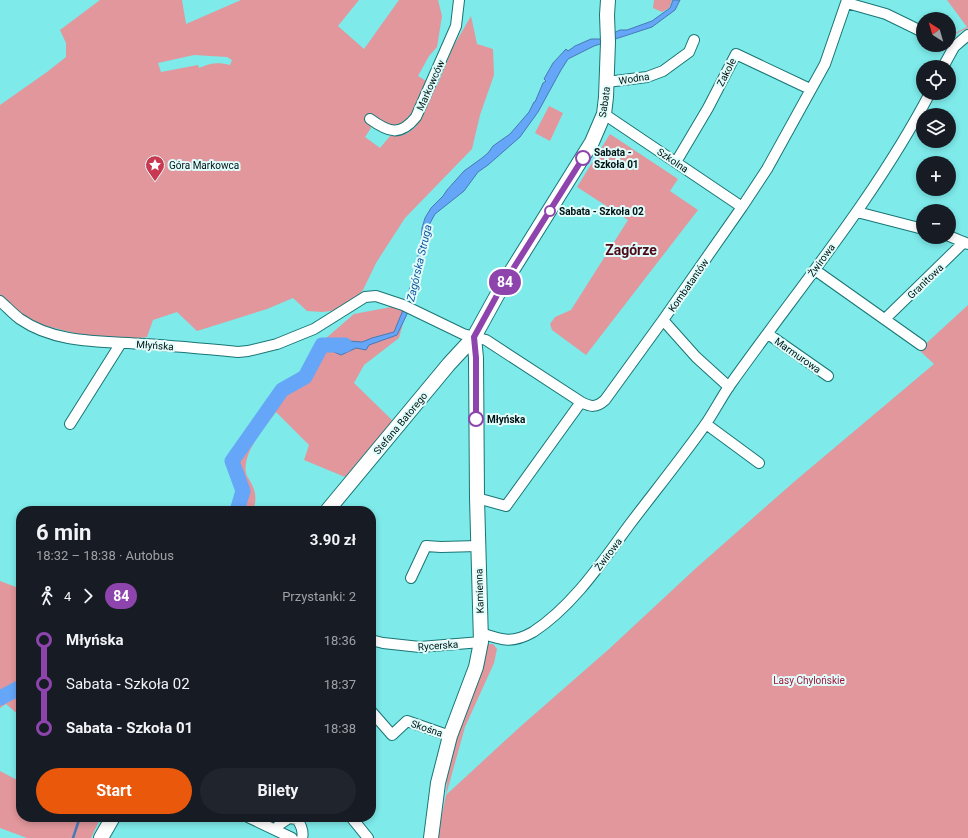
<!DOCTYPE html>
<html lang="pl">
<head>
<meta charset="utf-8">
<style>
  :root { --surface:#171b24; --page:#20242c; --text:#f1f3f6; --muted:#9ea1a6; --accent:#ea580c }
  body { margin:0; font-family:Roboto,sans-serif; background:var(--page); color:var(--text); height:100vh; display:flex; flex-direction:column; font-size:15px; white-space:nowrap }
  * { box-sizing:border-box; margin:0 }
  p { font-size:13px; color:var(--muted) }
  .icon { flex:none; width:22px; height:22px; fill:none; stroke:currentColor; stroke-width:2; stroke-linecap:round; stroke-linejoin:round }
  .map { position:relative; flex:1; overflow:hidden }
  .side { position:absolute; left:16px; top:506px; width:360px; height:316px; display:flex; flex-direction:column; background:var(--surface); border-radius:16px; box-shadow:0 2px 6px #0003 }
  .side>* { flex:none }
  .badge { padding:0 8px; border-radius:13px; font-size:14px; line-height:26px }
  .needle { width:26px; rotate:323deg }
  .tools { position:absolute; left:916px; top:12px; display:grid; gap:8px }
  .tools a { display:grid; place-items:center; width:40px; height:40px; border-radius:50%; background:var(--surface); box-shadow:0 2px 6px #0003; font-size:20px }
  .map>.badge { position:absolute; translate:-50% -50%; box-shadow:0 0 0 2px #fff }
  .legs { display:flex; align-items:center; gap:6px; height:44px; padding:0 20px; font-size:13px }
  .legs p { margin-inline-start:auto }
  .summary { display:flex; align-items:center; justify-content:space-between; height:68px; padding:0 20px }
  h1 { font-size:22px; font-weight:700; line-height:30px }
  .primary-button { display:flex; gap:8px; margin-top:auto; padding:8px 20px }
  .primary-button a { flex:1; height:46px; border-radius:24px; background:var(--accent); color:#fff; font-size:16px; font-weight:700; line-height:46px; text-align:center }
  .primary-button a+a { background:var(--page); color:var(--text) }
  ul { padding:0 20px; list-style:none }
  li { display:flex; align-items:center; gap:14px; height:44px; font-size:15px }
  li i { display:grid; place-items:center; width:6px; height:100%; margin:0 5px; background:currentColor }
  li i::after { content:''; width:10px; height:10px; margin:-5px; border:3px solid; border-radius:50%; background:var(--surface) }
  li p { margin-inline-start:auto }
  li:first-child i { background:linear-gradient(#0000 50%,currentColor 0) }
  li:last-child i { background:linear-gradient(currentColor 50%,#0000 0) }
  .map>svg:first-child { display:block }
  .green { fill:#e1979c; fill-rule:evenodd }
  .water { fill:#65a6f8; stroke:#477ab3 }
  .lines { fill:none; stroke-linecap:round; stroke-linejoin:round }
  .stream { stroke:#477ab3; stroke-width:2.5 }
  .river { stroke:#65a6f8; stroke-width:15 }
  .street-casing { stroke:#1a7575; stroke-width:12 }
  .secondary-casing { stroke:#1a7575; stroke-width:16 }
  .street { stroke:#fff; stroke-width:10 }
  .secondary { stroke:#fff; stroke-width:14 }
  .line-1-casing { stroke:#fff; stroke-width:9 }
  .line-1 { stroke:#8e44ad; stroke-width:6 }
  .stop-1-dot { fill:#fff; stroke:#8e44ad; stroke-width:2 }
  .labels { text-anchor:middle; stroke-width:4; stroke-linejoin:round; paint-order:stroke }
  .street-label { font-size:10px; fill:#001212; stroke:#e0fdfc }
  .stop-label { font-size:10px; font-weight:bold; fill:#001212; stroke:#e0fdfc; text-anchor:start }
  .poi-label { font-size:10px; fill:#001212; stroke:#e0fdfc; text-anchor:start }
  .park-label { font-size:10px; fill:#9f1737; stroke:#e0fdfc }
  .water-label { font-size:11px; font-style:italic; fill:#13539d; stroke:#e0fdfc }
  .district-label { font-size:14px; font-weight:bold; fill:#4f0918; stroke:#e0fdfc }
</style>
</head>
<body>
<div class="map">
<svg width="968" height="838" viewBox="0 0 968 838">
  <rect width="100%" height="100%" fill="#7eeaea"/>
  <path class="green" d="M100,0H182L186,24L241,0H359L338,26L364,49L399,0H438L442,16L437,47L429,56L418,76L428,82C422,96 412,121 396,125C388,127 378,125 370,125L371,128L365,137L380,148L390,136C395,136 399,136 403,135C423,128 428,102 434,85L437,86L453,47L471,16L477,44L493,49L494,75L480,115L472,149L405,218L376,263L363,290L353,301L339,310L322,312L307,311L293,298L267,309L197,331L177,312L153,320L147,337L123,340L90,337L26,321L0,300V105L47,72L66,57V43L60,30ZM194,55L227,57L232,60L230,65C218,62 210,63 199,68L198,65L161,72L158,63Z
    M654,0H672L669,8L662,12L653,8Z
    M947,0H968V28L949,37V36L967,27Z
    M549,106L563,113L550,141L535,133Z
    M610,134L678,179L670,191L698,210L586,355L552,330L550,324L555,317L571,310L628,220L577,187Z
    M396,303L407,309L399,338L364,365L354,383L393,421L345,477L304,460L309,445L276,412C265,427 242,453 246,473C246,475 249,479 250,481C256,491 257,499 253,511H236L242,493L235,458L258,417L277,390L316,366L325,339L354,314L391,307Z
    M968,305V838H437L446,795L447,779L463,714L485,644H493L497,649L494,663L465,727L446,795L521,726L609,649L695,569L795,481L934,364L919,350Z
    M0,581L21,589V717L6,704L0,708Z
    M0,771L21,782V817H101L91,838H27L0,828Z"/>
  <path class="water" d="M673,0H680L675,10L652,27L594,46L568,59L561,70L538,112L520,137L488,165L478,172L464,191L435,214L429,225L426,235L411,308L406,303L421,244L422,228L425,218L431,208L443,196L447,190L464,171L482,158L488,153L493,146L510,134L529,112L534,102H535L543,83L546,81L544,79L553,63L566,49L568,51L575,46L591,39H600L620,30H627L652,21L670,8Z
    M403,310L408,312L397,335L369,345L366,350L356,348L341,355L332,351V347H325L326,343H332L334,340L362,342L372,338L394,332Z"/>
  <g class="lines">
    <path class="stream" d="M73,838L80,817"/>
    <path class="river" d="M237,511L243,491L232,461L282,390L305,377L322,345H345
      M0,698L21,687"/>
    <g class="street-casing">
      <path id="street" d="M847,3L886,14L923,32
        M943,67L954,47L968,35
        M607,82L647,77L663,71L689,52L694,40
        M604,114L742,207
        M370,119C388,132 400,137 416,117L456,26L459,0
        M676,162L708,108L736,54L810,89
        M857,212L923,229
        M949,236L968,244
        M815,270L921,345
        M0,301C7,307 13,314 20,319C56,344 102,341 144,344C175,346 207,349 238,352L248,351L277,344L304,333L314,329L365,297L376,296L403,305L463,334L486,340L581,402C591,407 596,408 605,400L663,320L742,207L767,169L825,64L847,0
        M885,319L964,242
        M663,320L696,357L729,387
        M768,334L828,376
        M70,424L121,343
        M706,424L759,463
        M477,498L506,506L581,402
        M411,578L426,546L441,547L478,546
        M481,633C502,640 512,644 533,632C573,606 602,562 630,524C655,491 681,459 705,425C714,412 721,398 730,385C798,289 875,198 930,93
        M371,640L383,643L420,647L481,642
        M371,711L392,735L407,721L450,736
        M248,817L292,838
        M351,817L368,838
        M275,830L280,824L289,818L297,819C301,825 304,831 302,838"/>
    </g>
    <g class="secondary-casing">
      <path id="secondary" d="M327,511L449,364L474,337L501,288L592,142L604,114L606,97L608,42L607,15L608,0
        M101,838L113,817
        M431,838L438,783L450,736L476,667L481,642L477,498L476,358L474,337"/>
    </g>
    <use href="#street" class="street"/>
    <use href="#secondary" class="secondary"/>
  </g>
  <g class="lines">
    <g class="line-1-casing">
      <path id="line-1" d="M476,419V358L474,337L501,288L583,158"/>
    </g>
    <use href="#line-1" class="line-1"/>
  </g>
  <defs>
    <g id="sight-pin" transform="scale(1)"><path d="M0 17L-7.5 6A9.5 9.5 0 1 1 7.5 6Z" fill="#c83851" stroke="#e0fdfc"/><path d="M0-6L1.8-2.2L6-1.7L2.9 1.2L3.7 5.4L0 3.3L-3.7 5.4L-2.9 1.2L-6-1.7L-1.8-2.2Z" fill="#fff"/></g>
  </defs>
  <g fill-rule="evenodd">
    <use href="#sight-pin" x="155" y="165"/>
  </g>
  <g class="stop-1-dot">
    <circle cx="583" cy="158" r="7"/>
    <circle cx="550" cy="211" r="5"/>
    <circle cx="476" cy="419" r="7"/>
  </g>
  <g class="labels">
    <g class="street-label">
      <text transform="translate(726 72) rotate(-63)" y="4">Zakole</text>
      <text transform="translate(634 78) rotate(-9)" y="4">Wodna</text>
      <text transform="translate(430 85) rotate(-66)" y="4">Markowców</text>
      <text transform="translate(604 102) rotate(-82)" y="4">Sabata</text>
      <text transform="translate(673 160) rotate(34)" y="4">Szkolna</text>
      <text transform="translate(821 260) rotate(-54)" y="4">Żwirowa</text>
      <text transform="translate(925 281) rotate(-44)" y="4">Granitowa</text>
      <text transform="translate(688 285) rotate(-55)" y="4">Kombatantów</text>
      <text transform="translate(155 345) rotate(4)" y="4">Młyńska</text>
      <text transform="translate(798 355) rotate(35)" y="4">Marmurowa</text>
      <text transform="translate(400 423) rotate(-50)" y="4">Stefana Batorego</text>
      <text transform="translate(608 554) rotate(-53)" y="4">Żwirowa</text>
      <text transform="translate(479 591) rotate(-92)" y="4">Kamienna</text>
      <text transform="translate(438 645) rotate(-4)" y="4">Rycerska</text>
      <text transform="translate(427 728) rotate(19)" y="4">Skośna</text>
    </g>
    <g class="stop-label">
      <text x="594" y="156">Sabata -<tspan x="594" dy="12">Szkoła 01</tspan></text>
      <text x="559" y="215">Sabata - Szkoła 02</text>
      <text x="487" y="423">Młyńska</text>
    </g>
    <g class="poi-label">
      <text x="169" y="169">Góra Markowca</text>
    </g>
    <g class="park-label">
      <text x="809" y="684">Lasy Chylońskie</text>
    </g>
    <g class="water-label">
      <text transform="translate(419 263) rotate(-77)" y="4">Zagórska Struga</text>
    </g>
    <g class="district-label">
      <text x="631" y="255">Zagórze</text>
    </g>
  </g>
</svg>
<div class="tools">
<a><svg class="needle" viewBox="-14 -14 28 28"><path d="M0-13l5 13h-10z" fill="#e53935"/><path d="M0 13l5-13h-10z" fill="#9ea1a6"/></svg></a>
<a><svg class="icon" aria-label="locate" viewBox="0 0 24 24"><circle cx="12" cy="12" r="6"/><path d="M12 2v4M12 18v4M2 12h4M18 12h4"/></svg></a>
<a><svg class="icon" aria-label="layers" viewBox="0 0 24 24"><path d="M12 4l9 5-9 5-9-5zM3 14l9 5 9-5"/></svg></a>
<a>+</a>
<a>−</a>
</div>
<b class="badge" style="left:505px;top:282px;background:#8e44ad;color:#fff">84</b>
<section class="side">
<div class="summary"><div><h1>6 min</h1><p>18:32 – 18:38 · Autobus</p></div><b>3.90 zł</b></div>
<div class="legs"><svg class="icon" aria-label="walk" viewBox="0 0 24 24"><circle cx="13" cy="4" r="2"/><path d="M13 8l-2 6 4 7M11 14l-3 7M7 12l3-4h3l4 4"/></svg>4<svg class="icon" aria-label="forward" viewBox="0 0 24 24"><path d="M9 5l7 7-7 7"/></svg><b class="badge" style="background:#8e44ad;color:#fff">84</b><p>Przystanki: 2</p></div>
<ul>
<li><i style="color:#8e44ad"></i><b>Młyńska</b><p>18:36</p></li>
<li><i style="color:#8e44ad"></i><span>Sabata - Szkoła 02</span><p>18:37</p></li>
<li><i style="color:#8e44ad"></i><b>Sabata - Szkoła 01</b><p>18:38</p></li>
</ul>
<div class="primary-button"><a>Start</a><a>Bilety</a></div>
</section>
</div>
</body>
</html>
